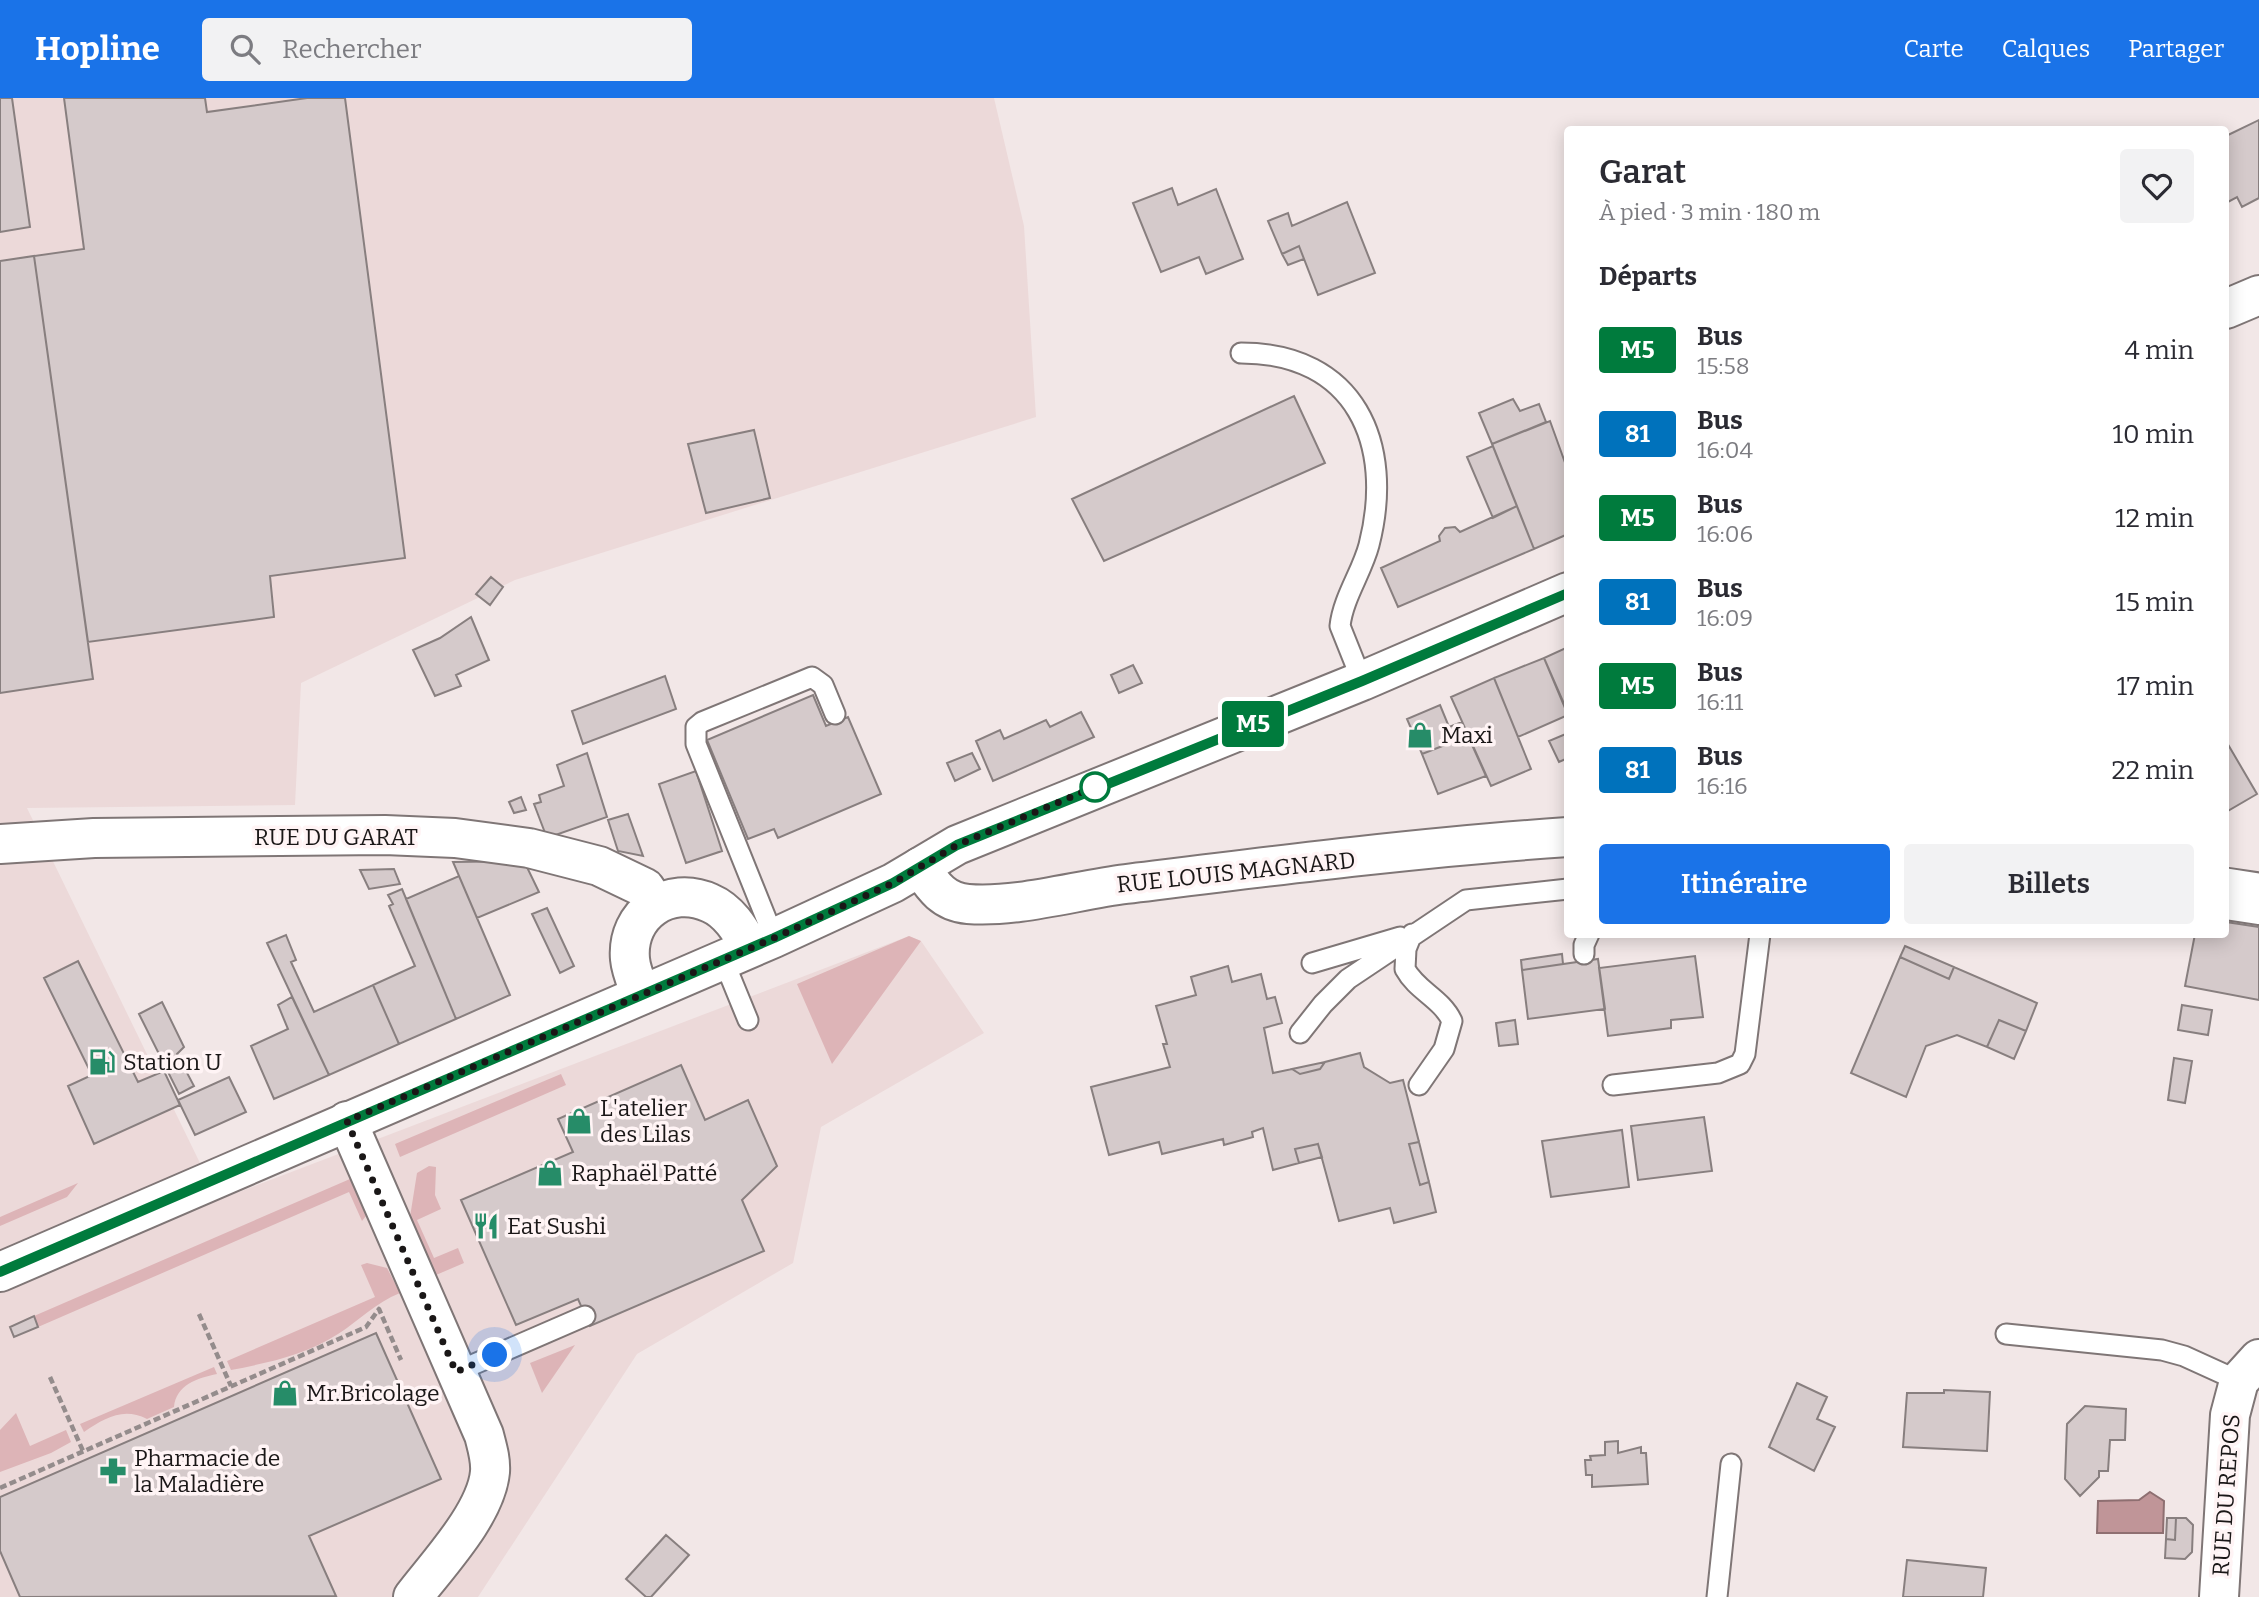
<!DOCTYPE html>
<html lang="fr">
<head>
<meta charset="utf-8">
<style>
  :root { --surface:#fff; --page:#f2f2f3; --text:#2b2b33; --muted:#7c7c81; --accent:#1a73e8 }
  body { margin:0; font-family:Bitter,serif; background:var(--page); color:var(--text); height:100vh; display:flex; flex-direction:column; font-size:26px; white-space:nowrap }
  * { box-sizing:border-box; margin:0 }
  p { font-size:23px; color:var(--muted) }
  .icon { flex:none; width:38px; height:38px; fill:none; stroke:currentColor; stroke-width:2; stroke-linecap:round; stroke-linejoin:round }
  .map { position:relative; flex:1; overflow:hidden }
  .side { position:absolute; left:1564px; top:28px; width:665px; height:812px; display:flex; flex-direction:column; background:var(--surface); border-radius:7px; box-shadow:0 4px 18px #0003 }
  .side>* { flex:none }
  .badge { padding:0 14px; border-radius:5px; font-size:24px; line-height:46px }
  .you { position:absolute; width:35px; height:35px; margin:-18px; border:5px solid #fff; border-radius:50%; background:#1a73e8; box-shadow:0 0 0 10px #1a73e833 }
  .map>.badge { position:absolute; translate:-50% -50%; box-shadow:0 0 0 4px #fff }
  h2 { padding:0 35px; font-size:26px; line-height:63px }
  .round { display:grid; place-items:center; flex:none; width:74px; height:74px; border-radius:7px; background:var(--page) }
  .overview { display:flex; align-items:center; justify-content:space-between; height:119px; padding:0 35px }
  h1 { font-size:33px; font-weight:600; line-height:52px }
  .button { display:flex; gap:14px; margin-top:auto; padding:14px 35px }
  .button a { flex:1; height:80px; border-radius:7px; background:var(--accent); color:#fff; font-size:28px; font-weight:600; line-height:80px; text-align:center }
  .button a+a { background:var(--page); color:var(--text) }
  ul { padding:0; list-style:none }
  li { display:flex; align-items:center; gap:21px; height:84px; padding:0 35px }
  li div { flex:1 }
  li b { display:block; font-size:26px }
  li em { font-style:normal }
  li .badge { min-width:77px; font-weight:700; text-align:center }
  header { display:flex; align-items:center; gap:42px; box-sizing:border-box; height:98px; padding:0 35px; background:var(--accent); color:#fff }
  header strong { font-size:33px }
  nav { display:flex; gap:38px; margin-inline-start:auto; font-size:24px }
  .search { width:490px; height:63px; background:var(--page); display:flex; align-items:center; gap:18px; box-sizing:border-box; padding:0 24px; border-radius:7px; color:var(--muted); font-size:26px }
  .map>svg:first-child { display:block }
  .built { fill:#ecd9d9 }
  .green { fill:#ddb4b7 }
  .water { fill:#c09598; stroke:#8e6f71; stroke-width:2 }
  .building { fill:#d5cacb; stroke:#887f7f; stroke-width:2 }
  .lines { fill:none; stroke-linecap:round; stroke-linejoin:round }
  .service-casing { stroke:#7f7676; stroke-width:23 }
  .minor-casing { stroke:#7f7676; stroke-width:42 }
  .secondary-casing { stroke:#7f7676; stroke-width:42 }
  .path { stroke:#948c8c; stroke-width:4.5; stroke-dasharray:7 3.5; stroke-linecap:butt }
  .service { stroke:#fff; stroke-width:19 }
  .minor { stroke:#fff; stroke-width:38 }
  .secondary { stroke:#fff; stroke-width:38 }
  .line-casing { stroke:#fff; stroke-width:16 }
  .line { stroke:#007b3d; stroke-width:10 }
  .walk { stroke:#1a1717; stroke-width:7; stroke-dasharray:0 12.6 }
  .stop-dot { fill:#fff; stroke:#007b3d; stroke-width:3.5 }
  .labels { text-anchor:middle; stroke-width:7; stroke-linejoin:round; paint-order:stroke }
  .poi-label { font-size:23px; fill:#1a1717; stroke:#fff4f5; text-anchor:start }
  .street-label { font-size:23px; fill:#1a1717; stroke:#fff4f5 }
</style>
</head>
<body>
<header>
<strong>Hopline</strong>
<div class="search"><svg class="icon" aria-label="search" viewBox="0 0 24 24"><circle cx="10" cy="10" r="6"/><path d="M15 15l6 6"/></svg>Rechercher</div>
<nav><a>Carte</a><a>Calques</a><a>Partager</a></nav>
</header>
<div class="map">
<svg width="2259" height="1499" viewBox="0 0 2259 1499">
  <rect width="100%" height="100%" fill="#f2e7e7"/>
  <path class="built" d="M0,0H994L1024,128L1036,319L515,482L301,585L295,707L27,710L218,1102L909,838L921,843L984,935L821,1029L793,1165L637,1256L478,1499H0Z"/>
  <path class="green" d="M909,838L921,843L832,966L797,886Z
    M561,976L566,987L400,1059L395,1046Z
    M429,1068L436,1069L435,1097L441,1111L417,1122L434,1160L458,1150L464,1165L436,1177L410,1119L417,1075Z
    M350,1081L366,1118L362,1123L349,1094L38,1229L34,1218Z
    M78,1085L67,1099L0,1128V1119Z
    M367,1165L387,1170L400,1195C375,1205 360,1222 338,1236C306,1257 267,1265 231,1272L227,1263L375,1199L361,1167Z
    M575,1247L542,1295L530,1265Z
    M214,1269L217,1276C197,1280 176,1287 174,1309L147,1321C123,1309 105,1320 84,1334L80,1326Z
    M16,1315L30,1348L66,1332L71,1344L51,1355L0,1374V1332Z"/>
  <path class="water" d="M2150,1394L2164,1403L2163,1435H2097L2098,1403L2139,1402Z"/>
  <path class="building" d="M0,0H12L30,129L0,134Z
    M64,0H205L207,14L307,0H345L405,460L270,478L274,519L88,544L34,158L84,151Z
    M2259,22V100L2242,109L2237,99L2226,105V38Z
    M1172,90L1178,107L1216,91L1243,161L1206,176L1199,159L1161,174L1133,105Z
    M1347,104L1375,175L1318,197L1299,148L1282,156L1268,123L1288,115L1292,128Z
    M1299,148L1304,161L1288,167L1282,156Z
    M34,158L93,581L0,595V163Z
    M1294,298L1325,365L1104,463L1072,401Z
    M1513,301L1520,313L1539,306L1546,324L1492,346L1479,315Z
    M1550,323L1568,373V436L1534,451L1492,346Z
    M754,332L770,400L706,415L688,346Z
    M1493,348L1517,408L1493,420L1467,359Z
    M1517,408L1534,451L1398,509L1381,470L1440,443L1439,438L1445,430L1455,429L1460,434Z
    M491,479L503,489L490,507L476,496Z
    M471,519L489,562L456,577L461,588L435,598L413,552L440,540Z
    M1568,549V615L1544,560Z
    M1544,560L1568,617L1518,639L1494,580Z
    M1133,567L1142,585L1119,595L1111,577Z
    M665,578L676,611L583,646L572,613Z
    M1494,580L1531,671L1491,688L1451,599Z
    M813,597L826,628L848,619L881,696L778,740L774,731L748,741L707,642Z
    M1440,607L1449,629L1462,624L1468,638L1422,656L1407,621Z
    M1081,614L1094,639L993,683L976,643L1000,632L1004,641L1046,622L1050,629Z
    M1568,635V660L1559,664L1549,643Z
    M1468,638L1486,678L1438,696L1422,656Z
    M2226,643L2257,696L2226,714Z
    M587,655L607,719L547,740L534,706L541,704L539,697L564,688L557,667Z
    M972,655L980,671L955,683L947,665Z
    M696,673L722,753L686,765L659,686Z
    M521,699L526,712L514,715L509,704Z
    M628,716L643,758L618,753L608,722Z
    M524,763L539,794L477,820L453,764Z
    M394,771L400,786L369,791L360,772Z
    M459,778L510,897L456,921L406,801Z
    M402,791L456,921L399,946L373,887L415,868L389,808L393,806L388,797Z
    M547,810L574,868L560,875L532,816Z
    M2226,824L2259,829V902L2185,888L2195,836H2226Z
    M286,837L296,862L291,864L314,914L373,887L399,946L329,977L267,845Z
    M1905,848L1954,869L1949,881L1900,859Z
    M1562,856L1563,866L1522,872L1521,862Z
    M1695,858L1703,919L1671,922V930L1608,938L1599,870Z
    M1900,859L1949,881L1954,869L2037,905L2026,933L1999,922L1987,949L1957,937L1926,948L1906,999L1851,975Z
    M1598,861L1605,911L1528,921L1522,872Z
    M78,863L138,984L164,973L180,1007L94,1046L68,988L92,977L44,880Z
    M1228,868L1232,884L1261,876L1267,901L1275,899L1282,925L1264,930L1273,975L1292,971L1300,976L1320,971L1325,964L1360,955L1364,969L1390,985L1403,982L1419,1044L1409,1046L1420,1087L1429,1084L1436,1114L1394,1125L1390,1110L1339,1123L1318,1046L1295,1051L1299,1065L1273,1072L1263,1030L1252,1034L1253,1039L1224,1047L1223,1041L1162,1056L1159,1044L1109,1057L1091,989L1170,969L1163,946H1167L1156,908L1196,897L1191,879Z
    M292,899L329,977L274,1001L251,948L288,931L278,907Z
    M162,904L184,949L177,956L194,988L179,996L139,916Z
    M2182,907L2212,912L2208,937L2178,932Z
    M1515,922L1518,946L1499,948L1496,925Z
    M1999,922L2026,933L2014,961L1987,949Z
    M2174,960L2192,963L2185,1005L2168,1002Z
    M1325,964L1320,971L1300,976L1292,971Z
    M681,967L705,1022L748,1002L777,1068L742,1102L764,1153L590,1228L578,1201L516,1227L461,1102L573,1054L558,1021Z
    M229,979L246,1014L195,1037L178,1002Z
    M1704,1019L1712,1073L1638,1082L1631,1028Z
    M1622,1032L1629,1089L1551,1099L1542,1043Z
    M1419,1044L1429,1084L1420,1087L1409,1046Z
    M1318,1046L1322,1059L1299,1065L1295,1051Z
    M34,1218L38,1229L14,1239L10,1229Z
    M376,1235L441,1381L309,1438L336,1498L20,1499L0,1453V1399Z
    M1797,1285L1827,1299L1817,1321L1835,1329L1814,1373L1769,1349Z
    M1944,1292L1990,1294L1987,1353L1903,1349L1907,1295H1944Z
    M2085,1308L2126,1311L2125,1342H2110L2108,1373H2099V1379L2080,1398L2065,1381L2067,1326Z
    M1618,1343V1355L1641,1349V1355H1646L1648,1386L1592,1389V1377H1586L1585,1362H1591L1590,1358L1605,1357V1344Z
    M2167,1420H2176L2175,1442L2166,1441Z
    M2176,1420H2186L2193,1427L2192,1454L2185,1461L2165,1460L2166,1441L2175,1442Z
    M666,1437L689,1457L651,1499H646L626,1481Z
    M1907,1462L1986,1470L1983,1499H1903Z"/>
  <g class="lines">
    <g class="service-casing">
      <path id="service" d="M1241,255C1355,255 1395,345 1369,447C1362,474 1343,500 1340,528L1362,583
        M2226,780L2259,785
        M1412,836L1406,851L1405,871C1417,893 1441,900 1452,923L1444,951L1419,987
        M774,840L696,646V629L702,624L812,579L823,587L835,616
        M1584,856V847L1589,836
        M723,861L748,922
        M1312,865L1400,839
        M1300,935L1323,906L1348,881L1466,802L1568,791
        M1613,987L1718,975L1740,966L1745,956L1760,836
        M2006,1236L2162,1252L2184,1258L2239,1283
        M456,1274L585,1218
        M1717,1499L1731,1366"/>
    </g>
    <g class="minor-casing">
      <path id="minor" d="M0,746L94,740L385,737L455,740L529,750L599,768L645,790L655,805
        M920,769C933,788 943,804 968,806C1017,810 1077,792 1126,786C1272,768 1421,749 1568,739
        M2226,802L2259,807
        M641,897C637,886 631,873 630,861C626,816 669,786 710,805C729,813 740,832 750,849
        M347,1023L484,1337C487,1349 491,1361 490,1374C486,1416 438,1466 413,1499
        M2219,1499L2230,1317L2239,1283L2259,1261"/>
    </g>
    <g class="secondary-casing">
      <path id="secondary" d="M2226,211L2259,197
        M0,1174L774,840L893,785L957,747L1362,583L1568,494"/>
    </g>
    <path class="path" d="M199,1216L231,1288
      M50,1279L83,1353
      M0,1390L366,1229L379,1211L401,1262"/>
    <use href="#service" class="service"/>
    <use href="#minor" class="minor"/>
    <use href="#secondary" class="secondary"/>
  </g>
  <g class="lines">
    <g class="line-casing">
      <path id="line" d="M0,1174L774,840L893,785L957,747L1362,583L1568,495"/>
    </g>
    <use href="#line" class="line"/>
    <path class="walk" d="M495,1257L456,1274L347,1023L774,840L893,785L957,747L1102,686L1095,689"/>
  </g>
  <defs>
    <g id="shop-bare" transform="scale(2.1)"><path d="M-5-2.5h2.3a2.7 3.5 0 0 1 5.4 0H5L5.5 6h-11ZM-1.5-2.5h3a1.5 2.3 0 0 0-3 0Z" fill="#268c68" stroke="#fff4f5" stroke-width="2.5" paint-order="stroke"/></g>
    <g id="fuel-bare" transform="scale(2.1)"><path d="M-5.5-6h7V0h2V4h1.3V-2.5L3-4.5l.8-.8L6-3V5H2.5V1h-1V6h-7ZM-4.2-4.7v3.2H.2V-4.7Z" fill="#268c68" stroke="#fff4f5" stroke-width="2.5" paint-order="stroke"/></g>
    <g id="restaurant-bare" transform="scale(2.1)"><path d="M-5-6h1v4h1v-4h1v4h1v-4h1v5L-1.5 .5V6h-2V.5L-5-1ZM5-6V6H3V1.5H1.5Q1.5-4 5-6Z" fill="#268c68" stroke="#fff4f5" stroke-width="2.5" paint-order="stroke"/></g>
    <g id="pharmacy-bare" transform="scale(2.1)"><path d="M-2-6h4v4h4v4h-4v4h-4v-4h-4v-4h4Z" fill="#268c68" stroke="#fff4f5" stroke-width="2.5" paint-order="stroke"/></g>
  </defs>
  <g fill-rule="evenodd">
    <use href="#shop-bare" x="1420" y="637"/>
    <use href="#fuel-bare" x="102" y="964"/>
    <use href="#shop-bare" x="579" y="1023"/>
    <use href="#shop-bare" x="550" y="1075"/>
    <use href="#restaurant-bare" x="486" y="1128"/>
    <use href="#shop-bare" x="285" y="1295"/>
    <use href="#pharmacy-bare" x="113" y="1373"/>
  </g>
  <circle class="stop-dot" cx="1095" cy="689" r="14"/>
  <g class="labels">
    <g class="poi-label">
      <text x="1441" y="645">Maxi</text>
      <text x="123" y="972">Station U</text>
      <text x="600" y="1018">L'atelier<tspan x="600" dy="26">des Lilas</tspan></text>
      <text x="571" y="1083">Raphaël Patté</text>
      <text x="507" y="1136">Eat Sushi</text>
      <text x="306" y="1303">Mr.Bricolage</text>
      <text x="134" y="1368">Pharmacie de<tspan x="134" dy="26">la Maladière</tspan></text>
    </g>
    <g class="street-label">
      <text x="336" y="747">RUE DU GARAT</text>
      <text transform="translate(1236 774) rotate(-6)" y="8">RUE LOUIS MAGNARD</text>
      <text transform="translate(2226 1397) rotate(-86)" y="8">RUE DU REPOS</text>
    </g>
  </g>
</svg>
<div class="you" style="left:495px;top:1257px"></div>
<b class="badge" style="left:1253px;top:626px;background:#007b3d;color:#fff">M5</b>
<section class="side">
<div class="overview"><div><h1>Garat</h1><p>À pied · 3 min · 180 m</p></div><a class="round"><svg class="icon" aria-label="heart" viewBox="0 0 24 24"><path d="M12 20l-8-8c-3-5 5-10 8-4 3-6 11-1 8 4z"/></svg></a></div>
<h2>Départs</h2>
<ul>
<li><span class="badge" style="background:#007b3d;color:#fff">M5</span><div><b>Bus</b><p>15:58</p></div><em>4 min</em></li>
<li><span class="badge" style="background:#0072bc;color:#fff">81</span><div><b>Bus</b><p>16:04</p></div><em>10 min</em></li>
<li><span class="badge" style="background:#007b3d;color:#fff">M5</span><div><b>Bus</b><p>16:06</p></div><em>12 min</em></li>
<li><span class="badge" style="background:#0072bc;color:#fff">81</span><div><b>Bus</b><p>16:09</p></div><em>15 min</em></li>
<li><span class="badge" style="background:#007b3d;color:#fff">M5</span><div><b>Bus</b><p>16:11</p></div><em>17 min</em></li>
<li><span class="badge" style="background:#0072bc;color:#fff">81</span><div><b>Bus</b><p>16:16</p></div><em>22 min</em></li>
</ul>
<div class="button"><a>Itinéraire</a><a>Billets</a></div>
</section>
</div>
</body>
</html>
